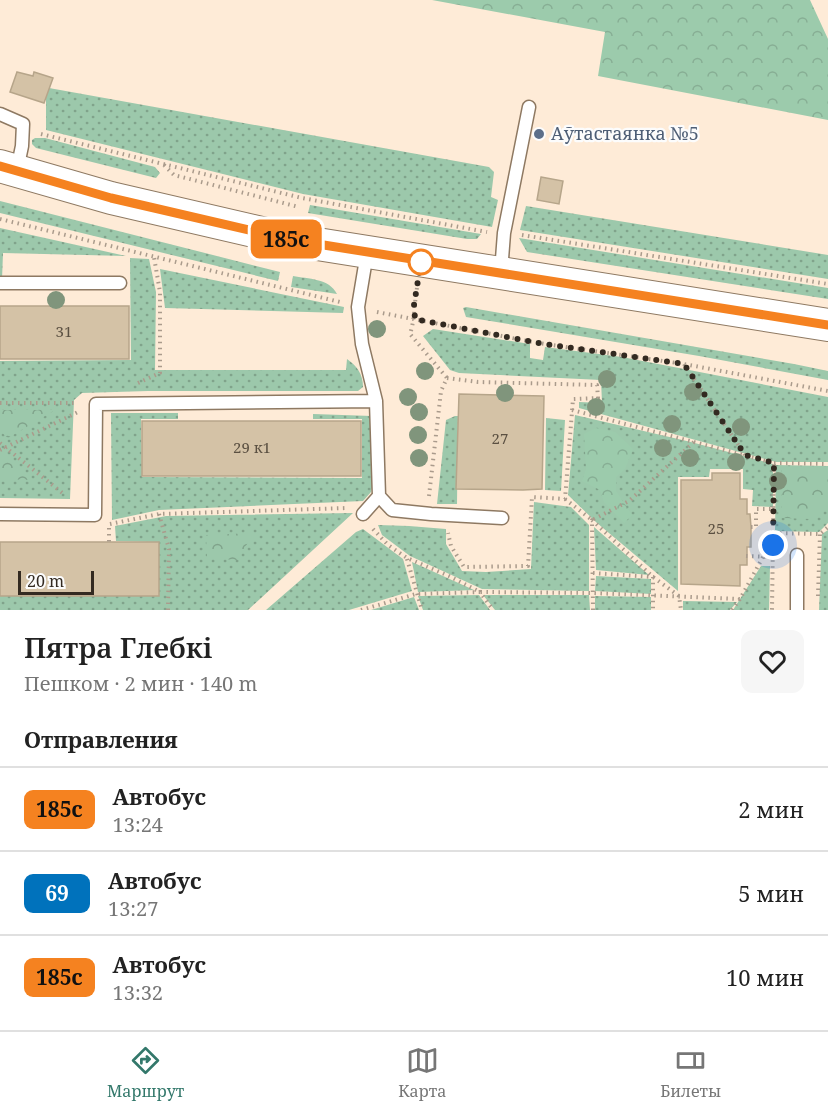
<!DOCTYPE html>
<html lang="ru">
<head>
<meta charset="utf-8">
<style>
  :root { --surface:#fff; --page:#f6f6f6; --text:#222; --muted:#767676; --line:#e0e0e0; --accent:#33786b }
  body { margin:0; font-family:"Noto Serif",serif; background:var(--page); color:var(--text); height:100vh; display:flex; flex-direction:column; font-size:22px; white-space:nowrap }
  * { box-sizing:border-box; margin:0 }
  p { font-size:20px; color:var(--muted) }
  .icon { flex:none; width:33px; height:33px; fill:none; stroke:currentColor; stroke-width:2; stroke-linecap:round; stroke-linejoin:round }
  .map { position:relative; height:610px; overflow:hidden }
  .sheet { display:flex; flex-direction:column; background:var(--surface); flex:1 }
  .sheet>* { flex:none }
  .badge { padding:0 12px; border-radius:9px; font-size:21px; line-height:39px }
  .scale { position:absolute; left:18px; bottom:15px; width:76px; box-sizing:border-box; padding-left:6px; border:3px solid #332a21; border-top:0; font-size:16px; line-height:21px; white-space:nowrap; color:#332a21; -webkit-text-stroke:4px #fcfcfc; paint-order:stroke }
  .you { position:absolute; width:30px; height:30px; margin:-15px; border:4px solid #fff; border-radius:50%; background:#1a73e8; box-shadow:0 0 0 9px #1a73e833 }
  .map>.badge { position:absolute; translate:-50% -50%; box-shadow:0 0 0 3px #fff }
  h2 { padding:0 24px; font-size:22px; line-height:54px }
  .round { display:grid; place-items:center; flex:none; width:63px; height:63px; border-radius:12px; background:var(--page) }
  .overview { display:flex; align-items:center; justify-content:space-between; height:102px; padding:0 24px }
  h1 { font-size:28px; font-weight:600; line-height:45px }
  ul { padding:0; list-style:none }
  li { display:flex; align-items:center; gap:18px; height:84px; padding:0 24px; border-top:2px solid var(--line) }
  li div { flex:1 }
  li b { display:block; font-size:22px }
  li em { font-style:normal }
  li .badge { min-width:66px; font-weight:700; text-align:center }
  .tab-bar { display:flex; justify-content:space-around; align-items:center; height:84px; border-top:2px solid var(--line); background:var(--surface); font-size:16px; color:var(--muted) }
  .tab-bar a { display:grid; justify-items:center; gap:3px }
  .tab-bar .selected { color:var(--accent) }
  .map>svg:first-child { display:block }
  .grass { fill:url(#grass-dots) }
  .forest { fill:url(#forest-crowns) }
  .park { fill:url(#park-crowns) }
  .building { fill:#d4c2a6; stroke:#b6a58a; stroke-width:1.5 }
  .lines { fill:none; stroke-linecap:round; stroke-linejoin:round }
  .service-casing { stroke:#8e7962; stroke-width:15 }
  .tertiary-casing { stroke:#8e7962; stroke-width:34 }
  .path { stroke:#aa9b8c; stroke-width:4; stroke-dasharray:1.5 4.5; stroke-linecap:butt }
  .service { stroke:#fff; stroke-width:12 }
  .tertiary { stroke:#fff; stroke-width:32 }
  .tree { fill:#80957c }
  .line-casing { stroke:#fff; stroke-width:14 }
  .line { stroke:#f58220; stroke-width:9 }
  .walk { stroke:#332a21; stroke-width:6; stroke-dasharray:0 10.8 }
  .service-dot { fill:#5c6f8a; stroke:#fcfcfc; stroke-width:2 }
  .stop-dot { fill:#fff; stroke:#f58220; stroke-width:3 }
  .labels { text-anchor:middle; stroke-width:4.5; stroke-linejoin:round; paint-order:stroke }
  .number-label { font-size:15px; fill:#5b5042 }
  .service-label { font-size:18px; fill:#4e5e75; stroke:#fcfcfc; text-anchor:start }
</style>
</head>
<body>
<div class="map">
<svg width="828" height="610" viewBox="0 0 828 610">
  <defs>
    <pattern id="grass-dots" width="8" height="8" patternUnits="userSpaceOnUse" patternTransform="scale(1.5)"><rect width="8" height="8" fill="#9cc8ab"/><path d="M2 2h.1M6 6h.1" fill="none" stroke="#80a38b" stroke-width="1.8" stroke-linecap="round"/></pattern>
    <pattern id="forest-crowns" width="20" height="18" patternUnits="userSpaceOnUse" patternTransform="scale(1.5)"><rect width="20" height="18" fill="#9ccbac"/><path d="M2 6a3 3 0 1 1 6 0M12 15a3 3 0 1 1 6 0" fill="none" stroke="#87ae94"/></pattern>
    <pattern id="park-crowns" width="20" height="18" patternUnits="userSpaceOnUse" patternTransform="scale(1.5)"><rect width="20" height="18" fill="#9cc8ab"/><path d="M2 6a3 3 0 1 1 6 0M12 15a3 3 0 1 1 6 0" fill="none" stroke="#80a38b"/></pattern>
  </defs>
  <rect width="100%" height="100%" fill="#feebd7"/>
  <path class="grass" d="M49,88L489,167L494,172L491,197L498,200L492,227L303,194L46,130V97Z
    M35,138H45L155,167L160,173L156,178L36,148L32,144V140Z
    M0,201L280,272L278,281L0,213Z
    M310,205L481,234L477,239H467L308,213Z
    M526,206L828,255V279L520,230Z
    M0,228L126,256L3,253L2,280H0Z
    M519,238L828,288V299L527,252Z
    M130,258L149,259L156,292L155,370H346L347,359C357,366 363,374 363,387L358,391H148L82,393L74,400L70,499L0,498V361L131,360Z
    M160,269L344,307L343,313L165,308Z
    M293,276C308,279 329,278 337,294L291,287Z
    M466,307L794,364L828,371V380L699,356L466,317L463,308Z
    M433,329L530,344V358L543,360L545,347L622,357L828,397V462H776L579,408V402L602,403L601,380L459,373L450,370L423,336Z
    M111,413H178V419H141L142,477L362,478V419H313V414L372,416L373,483L371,492L363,501L159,510L112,520Z
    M575,415L691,442L773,464V507L752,506L753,490L743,489V469H710L709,477H678V591L597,523L568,495Z
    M455,416H458L457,504H437L446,420Z
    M546,418L565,420L561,491L545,490Z
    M776,465L828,466V523L819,532L775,531Z
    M534,502L571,507L589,525V591L482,589L410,556L382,535L378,525L409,526L446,529V544L462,571L486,572L531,569Z
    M353,513L248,610H0V596L158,542L116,541L115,526L166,516Z
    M594,527L649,575L596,570Z
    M363,529L403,559L412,591L349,610H266L356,532Z
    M828,530V610H819L822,534Z
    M412,562L474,590L418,592Z
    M761,566H770L769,610H733Z
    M596,576L651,579V594L595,591Z
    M479,595L490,610H423L418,596Z
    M483,595H589L590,610H495Z
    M595,596L651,597V610H595Z
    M414,597L419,610H371Z
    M683,601L737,602L730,610H683Z"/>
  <path class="forest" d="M432,0H810L828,39V120L598,76L605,32Z
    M596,428L615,432L633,449L625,469L616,477V491L632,515L624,523L604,502L600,490L582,481L586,469L584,434Z"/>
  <path class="park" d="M0,410H55L8,438L0,431Z
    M2,455L33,480L0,479V456Z
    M782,469H828V503L810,519L782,518Z
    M254,533L237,560L207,558L206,535Z"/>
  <path class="building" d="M17,72L33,76L34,72L53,78L44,103L10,92Z
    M541,177L563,181L559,204L537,200Z
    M0,306H129V359H0Z
    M459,394L544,396L542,489L523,490L456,489Z
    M142,421H361V476H142Z
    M712,473H740V499H747V514H750L751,527V547H747V565H740V586L681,584V480H712Z
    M0,542H159V596H0Z"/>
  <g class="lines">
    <g class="service-casing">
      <path id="service" d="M0,114L23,124L22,146L17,170
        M501,272L504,233L529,107
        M0,283H120
        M379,496L392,510L431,514L502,518
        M0,514L95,515L96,404L376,401
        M363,514L379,496L376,401L362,344L358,307L367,253
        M797,610V555"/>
    </g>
    <g class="tertiary-casing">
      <path id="tertiary" d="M0,166L111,198L292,240L828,325"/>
    </g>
    <path class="path" d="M41,134L302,198L487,232
      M164,165L174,175L299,207
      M0,219L340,302
      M522,235L828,284
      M417,288C414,304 415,319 410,334L447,378
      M377,312L538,343L684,364L828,391
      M684,364L745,455
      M138,383L160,373V292L154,257
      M0,403H77
      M572,410L774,463L772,610
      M0,443L65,495
      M0,450L78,412
      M774,463L828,464
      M429,496L441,391L447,378L478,382L597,385L598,398L573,399L565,499L532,497L528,566L464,567L451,546L448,533
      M565,499L592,520L629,501L694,442
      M159,514L169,549L168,610
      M110,524L159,514L347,508
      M751,527H756V509H774
      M109,528V542
      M373,529L388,545L407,558L449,576L480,592L592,593L740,599L763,557
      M774,533L820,534L828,527
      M746,556L773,557
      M407,559L422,610
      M593,573L653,577V610
      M818,596L820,534
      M361,610L416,594L480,592L493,610
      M593,610L592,520L653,577L679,596L681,610
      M732,610L740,599"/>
    <use href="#service" class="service"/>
    <use href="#tertiary" class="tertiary"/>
  </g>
  <g class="tree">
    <circle cx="56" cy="300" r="9"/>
    <circle cx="377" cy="329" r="9"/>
    <circle cx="425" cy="371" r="9"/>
    <circle cx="607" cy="379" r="9"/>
    <circle cx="693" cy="392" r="9"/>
    <circle cx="505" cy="393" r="9"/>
    <circle cx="408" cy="397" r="9"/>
    <circle cx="596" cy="407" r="9"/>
    <circle cx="419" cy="412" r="9"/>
    <circle cx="672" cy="424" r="9"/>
    <circle cx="741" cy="427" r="9"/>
    <circle cx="418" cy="435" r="9"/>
    <circle cx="663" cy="448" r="9"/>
    <circle cx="419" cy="458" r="9"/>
    <circle cx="690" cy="458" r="9"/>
    <circle cx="736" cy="462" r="9"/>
    <circle cx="778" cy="481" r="9"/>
  </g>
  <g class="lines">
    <g class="line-casing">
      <path id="line" d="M0,166L111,198L292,240L828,325"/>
    </g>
    <use href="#line" class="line"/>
    <path class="walk" d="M421,262L414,305L415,319L538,343L684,364L745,455L774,463L773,545"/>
  </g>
  <circle class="service-dot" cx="539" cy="134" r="6"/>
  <circle class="stop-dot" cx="421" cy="262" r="12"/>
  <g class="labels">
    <g class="number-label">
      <text x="64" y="337">31</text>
      <text x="500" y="444">27</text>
      <text x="252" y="453">29 к1</text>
      <text x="716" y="534">25</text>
    </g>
    <g class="service-label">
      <text x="551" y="140">Аўтастаянка №5</text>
    </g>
  </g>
</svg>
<div class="scale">20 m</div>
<div class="you" style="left:773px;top:545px"></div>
<b class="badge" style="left:286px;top:239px;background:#f58220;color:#111">185с</b>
</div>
<section class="sheet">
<div class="overview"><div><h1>Пятра Глебкі</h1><p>Пешком · 2 мин · 140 m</p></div><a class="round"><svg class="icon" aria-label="heart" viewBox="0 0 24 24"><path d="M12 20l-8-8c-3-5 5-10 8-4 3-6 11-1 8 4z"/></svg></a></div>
<h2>Отправления</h2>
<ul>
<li><span class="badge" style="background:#f58220;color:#111">185с</span><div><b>Автобус</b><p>13:24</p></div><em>2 мин</em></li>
<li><span class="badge" style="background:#0072bc;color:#fff">69</span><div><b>Автобус</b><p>13:27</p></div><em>5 мин</em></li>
<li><span class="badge" style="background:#f58220;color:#111">185с</span><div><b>Автобус</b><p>13:32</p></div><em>10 мин</em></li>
</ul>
</section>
<nav class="tab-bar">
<a class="selected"><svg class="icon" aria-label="directions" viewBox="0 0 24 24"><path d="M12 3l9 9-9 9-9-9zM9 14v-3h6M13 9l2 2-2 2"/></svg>Маршрут</a>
<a><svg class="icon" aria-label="map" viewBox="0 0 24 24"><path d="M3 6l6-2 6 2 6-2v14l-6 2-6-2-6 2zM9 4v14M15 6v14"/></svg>Карта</a>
<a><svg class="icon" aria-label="tickets" viewBox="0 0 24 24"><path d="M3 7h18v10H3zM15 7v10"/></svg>Билеты</a>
</nav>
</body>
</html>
